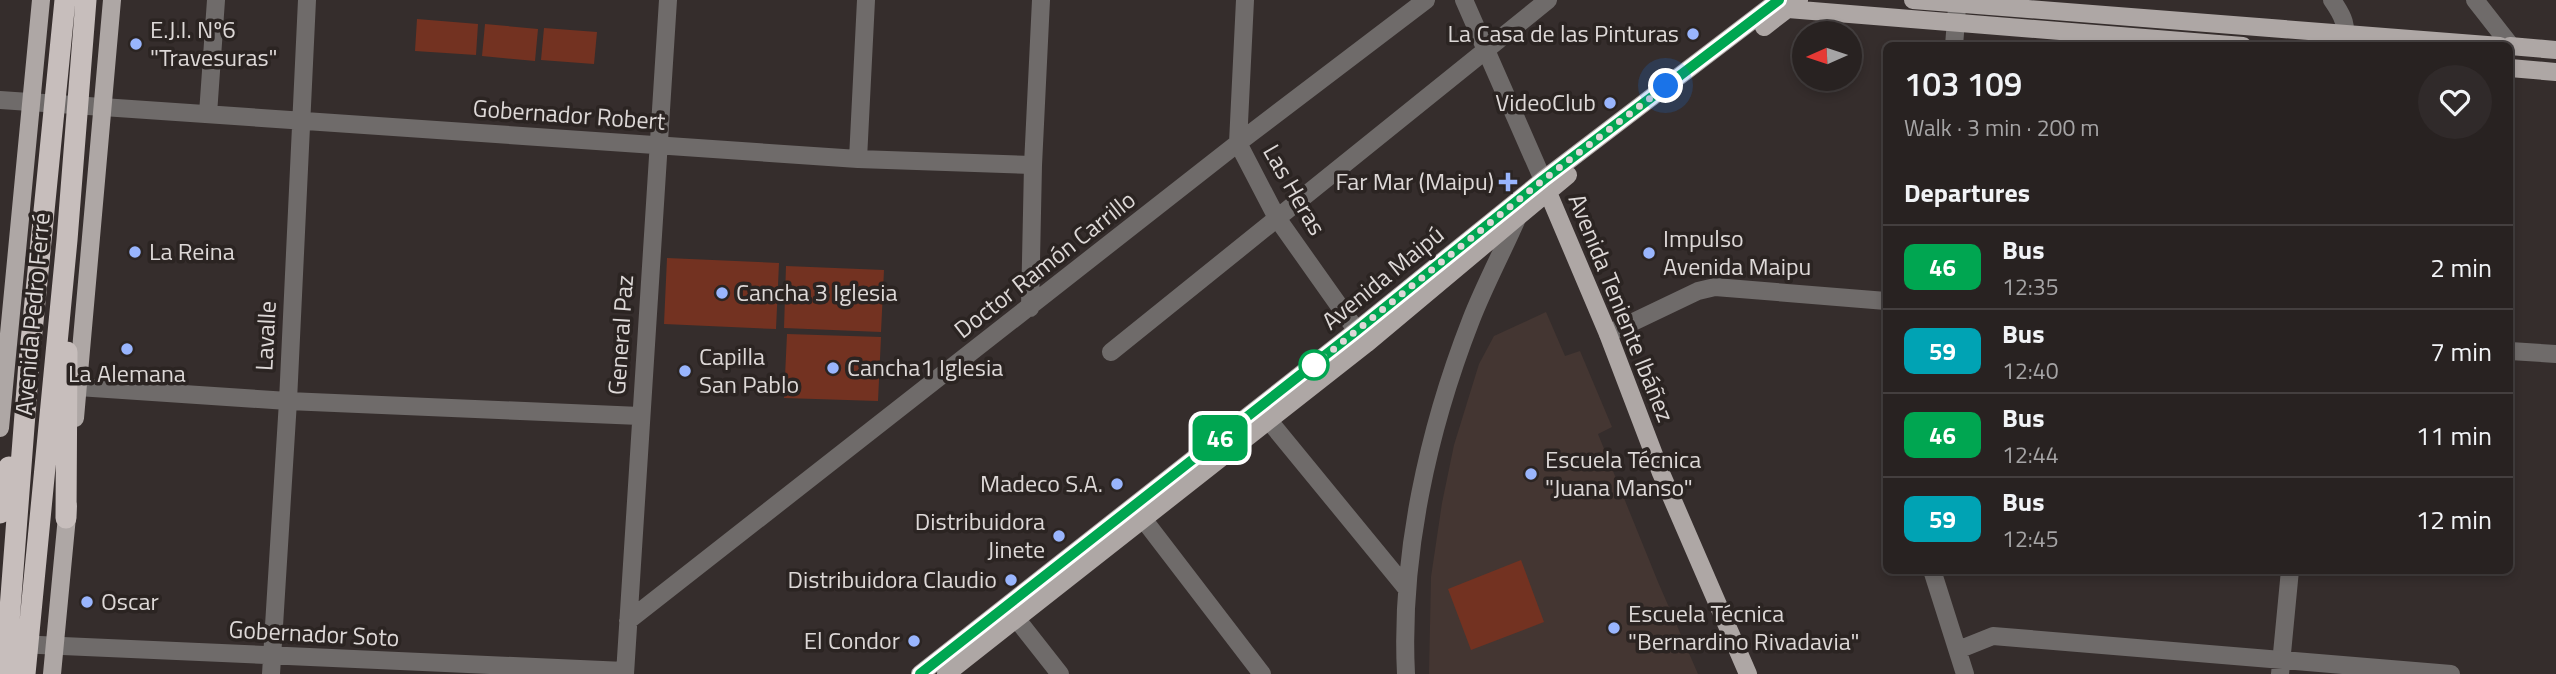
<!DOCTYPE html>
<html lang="en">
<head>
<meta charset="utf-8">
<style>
  :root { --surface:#282221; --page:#302a2a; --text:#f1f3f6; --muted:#a5a4a5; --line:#443f3f }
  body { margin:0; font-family:"Titillium Web",sans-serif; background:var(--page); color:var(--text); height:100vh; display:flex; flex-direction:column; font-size:26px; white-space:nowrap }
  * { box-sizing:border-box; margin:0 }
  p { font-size:23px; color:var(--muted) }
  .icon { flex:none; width:38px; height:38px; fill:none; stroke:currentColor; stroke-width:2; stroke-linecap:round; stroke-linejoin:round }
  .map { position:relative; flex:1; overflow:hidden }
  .panel { position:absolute; left:1883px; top:42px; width:630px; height:532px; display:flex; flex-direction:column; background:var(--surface); border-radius:10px; box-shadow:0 4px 10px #0003,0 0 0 2px var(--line) }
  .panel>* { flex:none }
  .badge { padding:0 14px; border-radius:10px; font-size:24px; line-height:46px }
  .needle { width:46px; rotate:267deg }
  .buttons { position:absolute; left:1792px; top:21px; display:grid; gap:14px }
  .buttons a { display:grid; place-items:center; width:70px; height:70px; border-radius:50%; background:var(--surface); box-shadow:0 4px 10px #0003,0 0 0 2px var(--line); font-size:35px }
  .you { position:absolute; width:35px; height:35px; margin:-18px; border:5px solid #fff; border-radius:50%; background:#1a73e8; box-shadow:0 0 0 10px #1a73e833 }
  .map>.badge { position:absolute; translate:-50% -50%; box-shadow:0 0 0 4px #fff }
  h2 { padding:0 21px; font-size:26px; line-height:63px }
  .round { display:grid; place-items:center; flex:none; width:74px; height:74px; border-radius:37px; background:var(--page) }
  .overview { display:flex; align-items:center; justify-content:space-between; height:119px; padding:0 21px }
  h1 { font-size:33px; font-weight:600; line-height:52px }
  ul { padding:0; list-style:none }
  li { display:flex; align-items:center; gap:21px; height:84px; padding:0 21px; border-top:2px solid var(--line) }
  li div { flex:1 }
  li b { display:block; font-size:26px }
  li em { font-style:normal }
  li .badge { min-width:77px; font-weight:700; text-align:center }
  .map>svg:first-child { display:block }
  .built { fill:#443632 }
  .green { fill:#733221 }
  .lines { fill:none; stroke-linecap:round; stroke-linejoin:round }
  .minor { stroke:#6f6b6a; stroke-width:18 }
  .major { stroke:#aea7a5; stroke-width:18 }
  .highway { stroke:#c7bebc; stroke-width:21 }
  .line-casing { stroke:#fff; stroke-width:16 }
  .line { stroke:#00a651; stroke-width:10 }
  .walk { stroke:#ddd8d7; stroke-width:7; stroke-dasharray:0 12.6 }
  .poi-dot { fill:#99b5fd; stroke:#2b2422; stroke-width:2.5 }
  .stop-dot { fill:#fff; stroke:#00a651; stroke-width:3.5 }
  .labels { text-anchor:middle; stroke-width:7; stroke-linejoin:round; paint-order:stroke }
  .poi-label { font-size:24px; fill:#ddd8d7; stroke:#2b2422; text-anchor:start }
  .street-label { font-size:24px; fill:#ddd8d7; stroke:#2b2422 }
</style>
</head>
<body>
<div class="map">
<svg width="2556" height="674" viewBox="0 0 2556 674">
  <rect width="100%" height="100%" fill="#352d2c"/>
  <path class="built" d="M1546,312L1565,356L1580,351L1612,427L1598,434L1658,582L1698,674H1429L1431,577L1442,503L1454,445L1479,364L1494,336Z"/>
  <path class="green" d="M417,19L478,24L476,55L415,51Z
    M485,24L538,29L535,61L482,56Z
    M544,28L597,32L594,64L541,60Z
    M667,258L779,263L776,329L664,324Z
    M786,266L884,270L881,332L784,328Z
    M787,334L881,337L878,401L784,398Z
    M1521,560L1544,622L1471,650L1448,589Z"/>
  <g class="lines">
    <path class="minor" d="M1245,0L1238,143L1277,218L1364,341
      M1464,0L1543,180L1535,190
      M2332,0C2343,16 2349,26 2342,46
      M2475,0L2511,46
      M1954,46L1957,7
      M0,100L858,159L1033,165
      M208,114L216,0
      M858,159L866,0
      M1030,308L1033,165L1041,0
      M1608,334L1698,291L1715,287L1886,301
      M2510,351L2556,354
      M1111,352L1548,0
      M78,387L288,401L640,416
      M1261,411L1407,589
      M1134,507L1262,674
      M1932,570L1965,674
      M1008,608L1060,674
      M628,621L1238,143L1426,0
      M17,644L625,671
      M1958,650L1993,636L2451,674
      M271,674L288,401L307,0
      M625,674L668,0
      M1406,674C1400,556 1428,430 1471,320C1485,284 1504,249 1519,214
      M2280,674L2290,570"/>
    <path class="major" d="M1913,0L2500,46
      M1788,9L2243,46
      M1764,27L1799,0
      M2510,46L2556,50
      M2510,68L2556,72
      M1544,183L1608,334L1661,473L1748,674
      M75,418L112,0
      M0,428L41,0
      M52,674L68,506
      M920,674L1356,331L1543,180L1779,0
      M946,674L1366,344L1568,175"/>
    <path class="highway" d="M0,513L9,467
      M66,518L67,352
      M5,674L29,362L65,0
      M25,674L67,240L86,0"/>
  </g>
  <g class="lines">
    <g class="line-casing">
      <path id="line" d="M920,674L1356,331L1543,180L1779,0"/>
    </g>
    <use href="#line" class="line"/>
    <path class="walk" d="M1314,365L1543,180L1666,86"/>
  </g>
  <g class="poi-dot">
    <circle cx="1693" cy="34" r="7"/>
    <circle cx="136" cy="44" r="7"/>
    <circle cx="1610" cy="103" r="7"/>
    <path d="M1504.5 171.5h7v7h7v7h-7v7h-7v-7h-7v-7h7z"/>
    <circle cx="135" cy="252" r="7"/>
    <circle cx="1649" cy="253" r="7"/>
    <circle cx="722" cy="293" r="7"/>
    <circle cx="127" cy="349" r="7"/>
    <circle cx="833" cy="368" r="7"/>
    <circle cx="685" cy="371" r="7"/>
    <circle cx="1531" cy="474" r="7"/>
    <circle cx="1117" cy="484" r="7"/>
    <circle cx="1059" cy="536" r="7"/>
    <circle cx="1011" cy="580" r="7"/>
    <circle cx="87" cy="602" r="7"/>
    <circle cx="1614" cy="628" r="7"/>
    <circle cx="914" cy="641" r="7"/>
  </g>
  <circle class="stop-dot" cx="1314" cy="365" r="14"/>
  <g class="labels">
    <g class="poi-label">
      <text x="150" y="38">E.J.I. Nº6<tspan x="150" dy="28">"Travesuras"</tspan></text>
      <text x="1679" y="42" text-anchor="end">La Casa de las Pinturas</text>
      <text x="1596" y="111" text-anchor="end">VideoClub</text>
      <text x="1494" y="190" text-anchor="end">Far Mar (Maipu)</text>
      <text x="1663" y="247">Impulso<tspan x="1663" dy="28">Avenida Maipu</tspan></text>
      <text x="149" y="260">La Reina</text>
      <text x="736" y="301">Cancha 3 Iglesia</text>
      <text x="699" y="365">Capilla<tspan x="699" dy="28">San Pablo</tspan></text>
      <text x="847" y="376">Cancha1 Iglesia</text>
      <text x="127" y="382" text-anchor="middle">La Alemana</text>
      <text x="1545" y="468">Escuela Técnica<tspan x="1545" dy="28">"Juana Manso"</tspan></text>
      <text x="1103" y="492" text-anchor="end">Madeco S.A.</text>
      <text x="1045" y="530" text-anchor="end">Distribuidora<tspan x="1045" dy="28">Jinete</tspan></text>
      <text x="997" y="588" text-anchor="end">Distribuidora Claudio</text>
      <text x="101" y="610">Oscar</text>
      <text x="1628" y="622">Escuela Técnica<tspan x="1628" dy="28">"Bernardino Rivadavia"</tspan></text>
      <text x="900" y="649" text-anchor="end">El Condor</text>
    </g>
    <g class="street-label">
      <text transform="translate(569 115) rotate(4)" y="8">Gobernador Robert</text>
      <text transform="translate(1294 190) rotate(60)" y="8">Las Heras</text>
      <text transform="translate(1045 265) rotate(-38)" y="8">Doctor Ramón Carrillo</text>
      <text transform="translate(1383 278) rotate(-39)" y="8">Avenida Maipú</text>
      <text transform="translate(1621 308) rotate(68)" y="8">Avenida Teniente Ibáñez</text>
      <text transform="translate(33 314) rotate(-85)" y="8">Avenida Pedro Ferré</text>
      <text transform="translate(621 335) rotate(-86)" y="8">General Paz</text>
      <text transform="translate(266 336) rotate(-87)" y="8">Lavalle</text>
      <text transform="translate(314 634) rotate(3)" y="8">Gobernador Soto</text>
    </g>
  </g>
</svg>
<div class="buttons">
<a><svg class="needle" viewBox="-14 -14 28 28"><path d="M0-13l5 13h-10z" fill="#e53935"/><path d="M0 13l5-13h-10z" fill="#a5a4a5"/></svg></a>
</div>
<div class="you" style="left:1666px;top:86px"></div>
<b class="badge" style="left:1220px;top:438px;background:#00a651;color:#fff">46</b>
<section class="panel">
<div class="overview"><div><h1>103 109</h1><p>Walk · 3 min · 200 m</p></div><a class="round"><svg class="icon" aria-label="heart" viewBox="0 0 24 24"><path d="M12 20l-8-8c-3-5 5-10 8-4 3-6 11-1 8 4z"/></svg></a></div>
<h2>Departures</h2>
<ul>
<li><span class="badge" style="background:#00a651;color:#fff">46</span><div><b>Bus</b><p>12:35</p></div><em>2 min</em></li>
<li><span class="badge" style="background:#00a3b4;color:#fff">59</span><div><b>Bus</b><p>12:40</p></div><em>7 min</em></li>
<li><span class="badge" style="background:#00a651;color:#fff">46</span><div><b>Bus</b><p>12:44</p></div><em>11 min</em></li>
<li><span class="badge" style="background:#00a3b4;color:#fff">59</span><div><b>Bus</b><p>12:45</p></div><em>12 min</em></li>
</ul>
</section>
</div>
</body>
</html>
